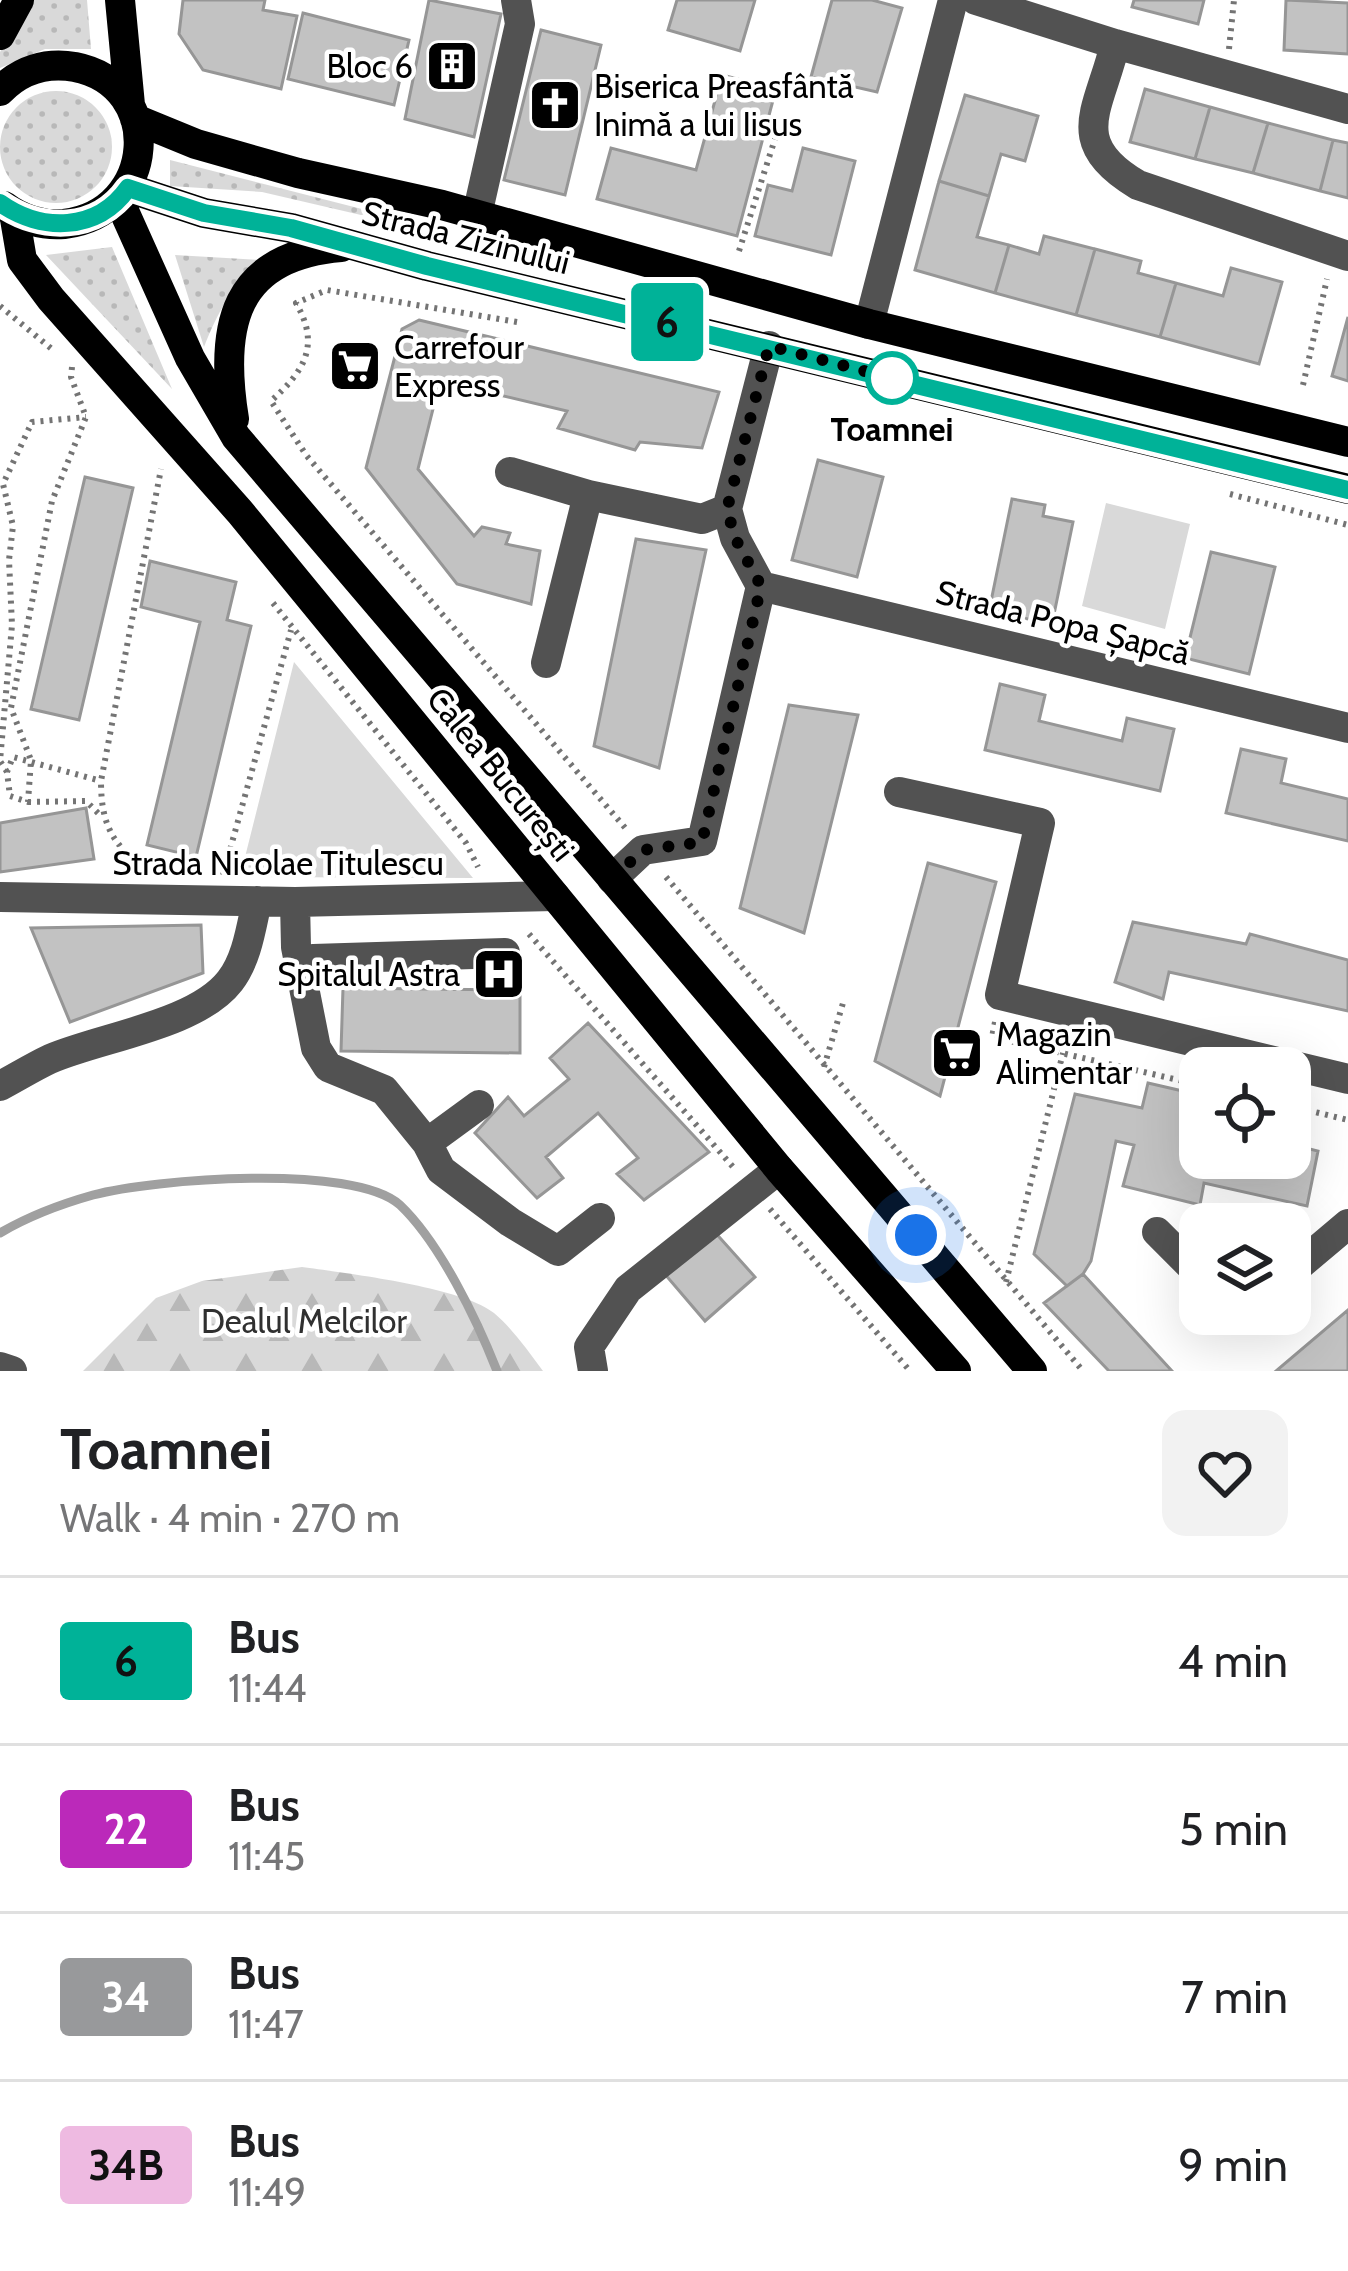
<!DOCTYPE html>
<html lang="en">
<head>
<meta charset="utf-8">
<style>
  :root { --surface:#fff; --page:#f2f2f2; --text:#202124; --muted:#757577; --line:#e0e0e0 }
  body { margin:0; font-family:Cabin,sans-serif; background:var(--page); color:var(--text); height:100vh; display:flex; flex-direction:column; font-size:45px; white-space:nowrap }
  * { box-sizing:border-box; margin:0 }
  p { font-size:39px; color:var(--muted) }
  .icon { flex:none; width:66px; height:66px; fill:none; stroke:currentColor; stroke-width:2; stroke-linecap:round; stroke-linejoin:round }
  .map { position:relative; height:1371px; overflow:hidden }
  .sheet { display:flex; flex-direction:column; background:var(--surface); flex:1 }
  .sheet>* { flex:none }
  .badge { padding:0 24px; border-radius:9px; font-size:42px; line-height:78px }
  .buttons { position:absolute; left:1179px; top:1047px; display:grid; gap:24px }
  .buttons a { display:grid; place-items:center; width:132px; height:132px; border-radius:24px; background:var(--surface); box-shadow:0 12px 48px #0002; font-size:60px }
  .you { position:absolute; width:60px; height:60px; margin:-30px; border:9px solid #fff; border-radius:50%; background:#1a73e8; box-shadow:0 0 0 18px #1a73e833 }
  .map>.badge { position:absolute; translate:-50% -50%; box-shadow:0 0 0 6px #fff }
  .round { display:grid; place-items:center; flex:none; width:126px; height:126px; border-radius:24px; background:var(--page) }
  .summary { display:flex; align-items:center; justify-content:space-between; height:204px; padding:0 60px }
  h1 { font-size:57px; font-weight:800; line-height:90px }
  ul { padding:0; list-style:none }
  li { display:flex; align-items:center; gap:36px; height:168px; padding:0 60px; border-top:3px solid var(--line) }
  li div { flex:1 }
  li b { display:block; font-size:45px }
  li em { font-style:normal }
  li .badge { min-width:132px; font-weight:700; text-align:center }
  .map>svg:first-child { display:block }
  .grass { fill:url(#grass-dots) }
  .forest { fill:url(#forest-firs) }
  .park { fill:#d9d9d9 }
  .lines { fill:none; stroke-linecap:round; stroke-linejoin:round }
  .stream { stroke:#a0a0a0; stroke-width:9 }
  .building { fill:#c2c2c2; stroke:#969696; stroke-width:3 }
  .path { stroke:#747474; stroke-width:6; stroke-dasharray:3 6; stroke-linecap:butt }
  .minor { stroke:#525252; stroke-width:30 }
  .major { stroke:#000; stroke-width:30 }
  .line-casing { stroke:#fff; stroke-width:27 }
  .line { stroke:#00b298; stroke-width:18 }
  .walk { stroke:#000; stroke-width:12; stroke-dasharray:0 21.6 }
  .stop-dot { fill:#fff; stroke:#00b298; stroke-width:6 }
  .labels { text-anchor:middle; stroke-width:9; stroke-linejoin:round; paint-order:stroke }
  .poi-label { font-size:33px; fill:#000; stroke:#fff; text-anchor:start }
  .street-label { font-size:33px; fill:#000; stroke:#fff }
  .stop-label { font-size:33px; font-weight:bold; fill:#000; stroke:#fff }
  .park-label { font-size:33px; fill:#303030; stroke:#fff }
</style>
</head>
<body>
<div class="map">
<svg width="1348" height="1371" viewBox="0 0 1348 1371">
  <defs>
    <pattern id="grass-dots" width="8" height="8" patternUnits="userSpaceOnUse" patternTransform="scale(3)"><rect width="8" height="8" fill="#d9d9d9"/><path d="M2 2h.1M6 6h.1" fill="none" stroke="#b8b8b8" stroke-width="1.8" stroke-linecap="round"/></pattern>
    <pattern id="forest-firs" width="22" height="20" patternUnits="userSpaceOnUse" patternTransform="scale(3)"><rect width="22" height="20" fill="#d9d9d9"/><path d="M5 1l3.5 6h-7zM16 11l3.5 6h-7z" fill="#b8b8b8"/></pattern>
  </defs>
  <rect width="100%" height="100%" fill="#fff"/>
  <path class="grass" d="M32,0H87L91,49H45L0,68V52Z
    M0 147a56 56 0 1 1 112 0a56 56 0 1 1-112 0Z
    M170,160L405,220L404,225L262,192L170,186Z
    M112,247L172,389L46,255Z
    M175,255L260,260C232,287 218,311 204,347Z"/>
  <path class="forest" d="M302,1267C345,1273 462,1287 494,1313C513,1329 528,1351 543,1371H83L156,1298L202,1281Z"/>
  <path class="park" d="M1106,503L1190,524L1165,629L1082,606Z
    M294,662L473,878L240,877Z"/>
  <g class="lines">
    <path class="stream" d="M0,1233C29,1216 61,1204 93,1195C152,1179 354,1163 400,1205C440,1243 477,1320 497,1371"/>
  </g>
  <path class="building" d="M183,0H265L263,10L297,16L281,89L203,70L179,34Z
    M429,0L501,14L474,137L405,119Z
    M677,0H755L740,51L668,30Z
    M832,0H872L902,8L877,92L811,77Z
    M1134,0H1204L1198,24L1132,7Z
    M1286,0L1348,3V54L1284,50Z
    M303,13L409,40L394,105L288,79Z
    M541,30L601,45L565,195L504,180Z
    M722,75L776,89L737,236L597,199L611,148L696,170Z
    M1145,89L1210,107L1195,159L1130,142Z
    M965,95L1038,116L1025,161L1001,154L989,196L939,181Z
    M1210,107L1268,123L1253,173L1195,159Z
    M1268,123L1333,140L1320,191L1253,173Z
    M1333,140L1348,143V198L1320,191Z
    M803,148L855,161L831,255L755,236L768,185L792,191Z
    M939,181L989,196L977,237L1009,245L995,293L915,270Z
    M1044,236L1095,249L1076,315L995,293L1009,245L1039,254Z
    M1095,249L1141,261L1138,273L1176,283L1160,337L1076,315Z
    M1231,268L1282,282L1259,364L1160,337L1176,283L1223,296Z
    M1348,317V381L1332,376Z
    M419,320L719,392L702,448L640,442L635,450L558,428L567,411L440,381L418,469L474,536L482,527L510,533L506,544L540,551L531,604L457,584L366,468L402,329Z
    M818,460L883,477L857,577L792,560Z
    M85,477L133,488L79,720L31,709Z
    M1012,499L1045,505L1043,516L1073,522L1052,624L989,611Z
    M636,539L706,550L659,768L594,746Z
    M1211,552L1275,567L1249,674L1185,658Z
    M150,561L236,582L227,620L251,626L196,857L147,845L200,622L141,607Z
    M1000,684L1045,695L1039,721L1122,741L1127,718L1174,729L1160,791L985,750Z
    M789,705L858,715L804,933L740,908Z
    M1241,749L1286,759L1281,783L1348,799V841L1226,813Z
    M86,808L94,859L0,872V823Z
    M928,863L996,882L940,1096L875,1061Z
    M1133,922L1246,944L1250,934L1348,960V1011L1169,972L1163,999L1115,982Z
    M201,925L203,973L70,1022L31,928Z
    M343,988L520,990V1053L341,1051Z
    M588,1023L709,1152L644,1200L617,1174L638,1158L598,1113L546,1157L563,1178L537,1198L475,1133L508,1097L524,1116L569,1079L550,1058Z
    M1148,1083L1200,1095V1158H1290V1144L1318,1151L1307,1206L1204,1183L1200,1205L1123,1186L1134,1145L1116,1141L1091,1261L1083,1274L1067,1286L1034,1254L1075,1094L1142,1108Z
    M712,1229L755,1277L705,1321L663,1272Z
    M1083,1274L1172,1371H1109L1044,1303Z
    M1348,1310V1371H1276Z"/>
  <g class="lines">
    <path class="path" d="M1229,49L1234,0
      M739,251L782,117
      M0,306L53,350
      M517,322L327,290L296,303C321,346 304,371 271,401L306,455L627,830
      M72,367L71,377L86,417L52,501L11,708L31,760L28,802L10,796L7,772L13,757L101,781
      M1303,385L1327,279
      M1230,494L1348,525
      M273,603L466,843L478,867
      M7,772L0,761L12,625L9,560L13,526L3,484L32,422L86,417
      M28,802L86,801L99,814
      M148,869C111,846 101,822 101,781L161,469
      M223,875L291,630
      M666,877L1083,1371
      M529,934L734,1168
      M995,1022L992,1037L1200,1085
      M824,1067L843,1003
      M1290,1106L1348,1120
      M770,1209L910,1371
      M1006,1282L1063,1053"/>
    <path class="minor" d="M976,0L1115,44L1348,109
      M1115,44C1100,109 1065,142 1138,185L1348,256
      M477,215L520,24L516,0
      M869,324L953,0
      M510,472L588,495L702,519L727,509
      M761,586L1348,728
      M546,663L588,495
      M899,792L1040,823L1000,995L1348,1079
      M612,879L643,850L702,841L761,586L735,538L727,509L769,346
      M0,897L295,902L555,896
      M295,902L296,947L316,1048L328,1067L384,1090L427,1143
      M298,964L313,959L505,953
      M0,1086C17,1077 33,1067 50,1059C101,1037 196,1025 230,981C247,959 251,928 257,901
      M479,1105L427,1143L441,1170L510,1222L558,1251L600,1218
      M1157,1232L1200,1275
      M1290,1273L1348,1224
      M0,1367L12,1371
      M593,1371L589,1347L628,1289L779,1169"/>
    <path class="major" d="M120,0L130,105
      M0,35L19,0
      M0,91C20,70 46,62 75,67C166,85 157,213 64,224C43,226 21,219 4,206
      M135,119L196,144L298,173L442,205L869,324L1348,442
      M128,188L204,213L291,228L427,266L1348,489
      M119,200L190,358L236,437L1032,1371
      M14,213L22,260L51,299L240,512L779,1169L956,1371
      M234,419C219,326 233,256 341,247"/>
  </g>
  <g class="lines">
    <g class="line-casing">
      <path id="line" d="M0,203C41,232 97,232 128,188L204,213L291,228L427,266L1348,490"/>
    </g>
    <use href="#line" class="line"/>
    <path class="walk" d="M892,378L899,380L769,346L727,509L735,538L761,586L702,842L643,850L612,879L916,1235"/>
  </g>
  <defs>
    <g id="building-square" transform="scale(2.7)"><rect x="-9" y="-9" width="18" height="18" rx="4" fill="#000" stroke="#fff"/><path d="M-4-6H4V6H1V3H-1V6H-4ZM-2.5-4.3h1.7v1.8h-1.7ZM.8-4.3h1.7v1.8H.8ZM-2.5-1h1.7V.8h-1.7ZM.8-1h1.7V.8H.8Z" fill="#fff"/></g>
    <g id="church-square" transform="scale(2.7)"><rect x="-9" y="-9" width="18" height="18" rx="4" fill="#000" stroke="#fff"/><path d="M-1.2-6h2.4v3.5h3.3v2.4h-3.3V6h-2.4V-.1h-3.3v-2.4h3.3Z" fill="#fff"/></g>
    <g id="supermarket-square" transform="scale(2.7)"><rect x="-9" y="-9" width="18" height="18" rx="4" fill="#000" stroke="#fff"/><path d="M-6-5.5h2.5l.6 2H6L4.5 2H-2.5L-4.4-4H-6ZM-1.5 3.2a1.3 1.3 0 1 0 .1 0ZM3 3.2a1.3 1.3 0 1 0 .1 0Z" fill="#fff"/></g>
    <g id="hospital-square" transform="scale(2.7)"><rect x="-9" y="-9" width="18" height="18" rx="4" fill="#000" stroke="#fff"/><path d="M-5-5h3v3.5h4V-5h3V5h-3V1.5h-4V5h-3Z" fill="#fff"/></g>
  </defs>
  <g fill-rule="evenodd">
    <use href="#building-square" x="452" y="66"/>
    <use href="#church-square" x="555" y="105"/>
    <use href="#supermarket-square" x="355" y="366"/>
    <use href="#hospital-square" x="499" y="974"/>
    <use href="#supermarket-square" x="957" y="1053"/>
  </g>
  <circle class="stop-dot" cx="892" cy="378" r="24"/>
  <g class="labels">
    <g class="poi-label">
      <text x="413" y="78" text-anchor="end">Bloc 6</text>
      <text x="594" y="98">Biserica Preasfântă<tspan x="594" dy="38">Inimă a lui Iisus</tspan></text>
      <text x="394" y="359">Carrefour<tspan x="394" dy="38">Express</tspan></text>
      <text x="460" y="986" text-anchor="end">Spitalul Astra</text>
      <text x="996" y="1046">Magazin<tspan x="996" dy="38">Alimentar</tspan></text>
    </g>
    <g class="street-label">
      <text transform="translate(466 237) rotate(14)" y="12">Strada Zizinului</text>
      <text transform="translate(1063 622) rotate(14)" y="12">Strada Popa Șapcă</text>
      <text transform="translate(501 774) rotate(51)" y="12">Calea București</text>
      <text x="278" y="875">Strada Nicolae Titulescu</text>
    </g>
    <g class="stop-label">
      <text x="892" y="441">Toamnei</text>
    </g>
    <g class="park-label">
      <text x="304" y="1333">Dealul Melcilor</text>
    </g>
  </g>
</svg>
<div class="buttons">
<a><svg class="icon" aria-label="locate" viewBox="0 0 24 24"><circle cx="12" cy="12" r="6"/><path d="M12 2v4M12 18v4M2 12h4M18 12h4"/></svg></a>
<a><svg class="icon" aria-label="layers" viewBox="0 0 24 24"><path d="M12 4l9 5-9 5-9-5zM3 14l9 5 9-5"/></svg></a>
</div>
<div class="you" style="left:916px;top:1235px"></div>
<b class="badge" style="left:667px;top:322px;background:#00b298;color:#111">6</b>
</div>
<section class="sheet">
<div class="summary"><div><h1>Toamnei</h1><p>Walk · 4 min · 270 m</p></div><a class="round"><svg class="icon" aria-label="heart" viewBox="0 0 24 24"><path d="M12 20l-8-8c-3-5 5-10 8-4 3-6 11-1 8 4z"/></svg></a></div>
<ul>
<li><span class="badge" style="background:#00b298;color:#111">6</span><div><b>Bus</b><p>11:44</p></div><em>4 min</em></li>
<li><span class="badge" style="background:#bb29ba;color:#fff">22</span><div><b>Bus</b><p>11:45</p></div><em>5 min</em></li>
<li><span class="badge" style="background:#98999b;color:#fff">34</span><div><b>Bus</b><p>11:47</p></div><em>7 min</em></li>
<li><span class="badge" style="background:#eebae1;color:#111">34B</span><div><b>Bus</b><p>11:49</p></div><em>9 min</em></li>
</ul>
</section>
</body>
</html>
